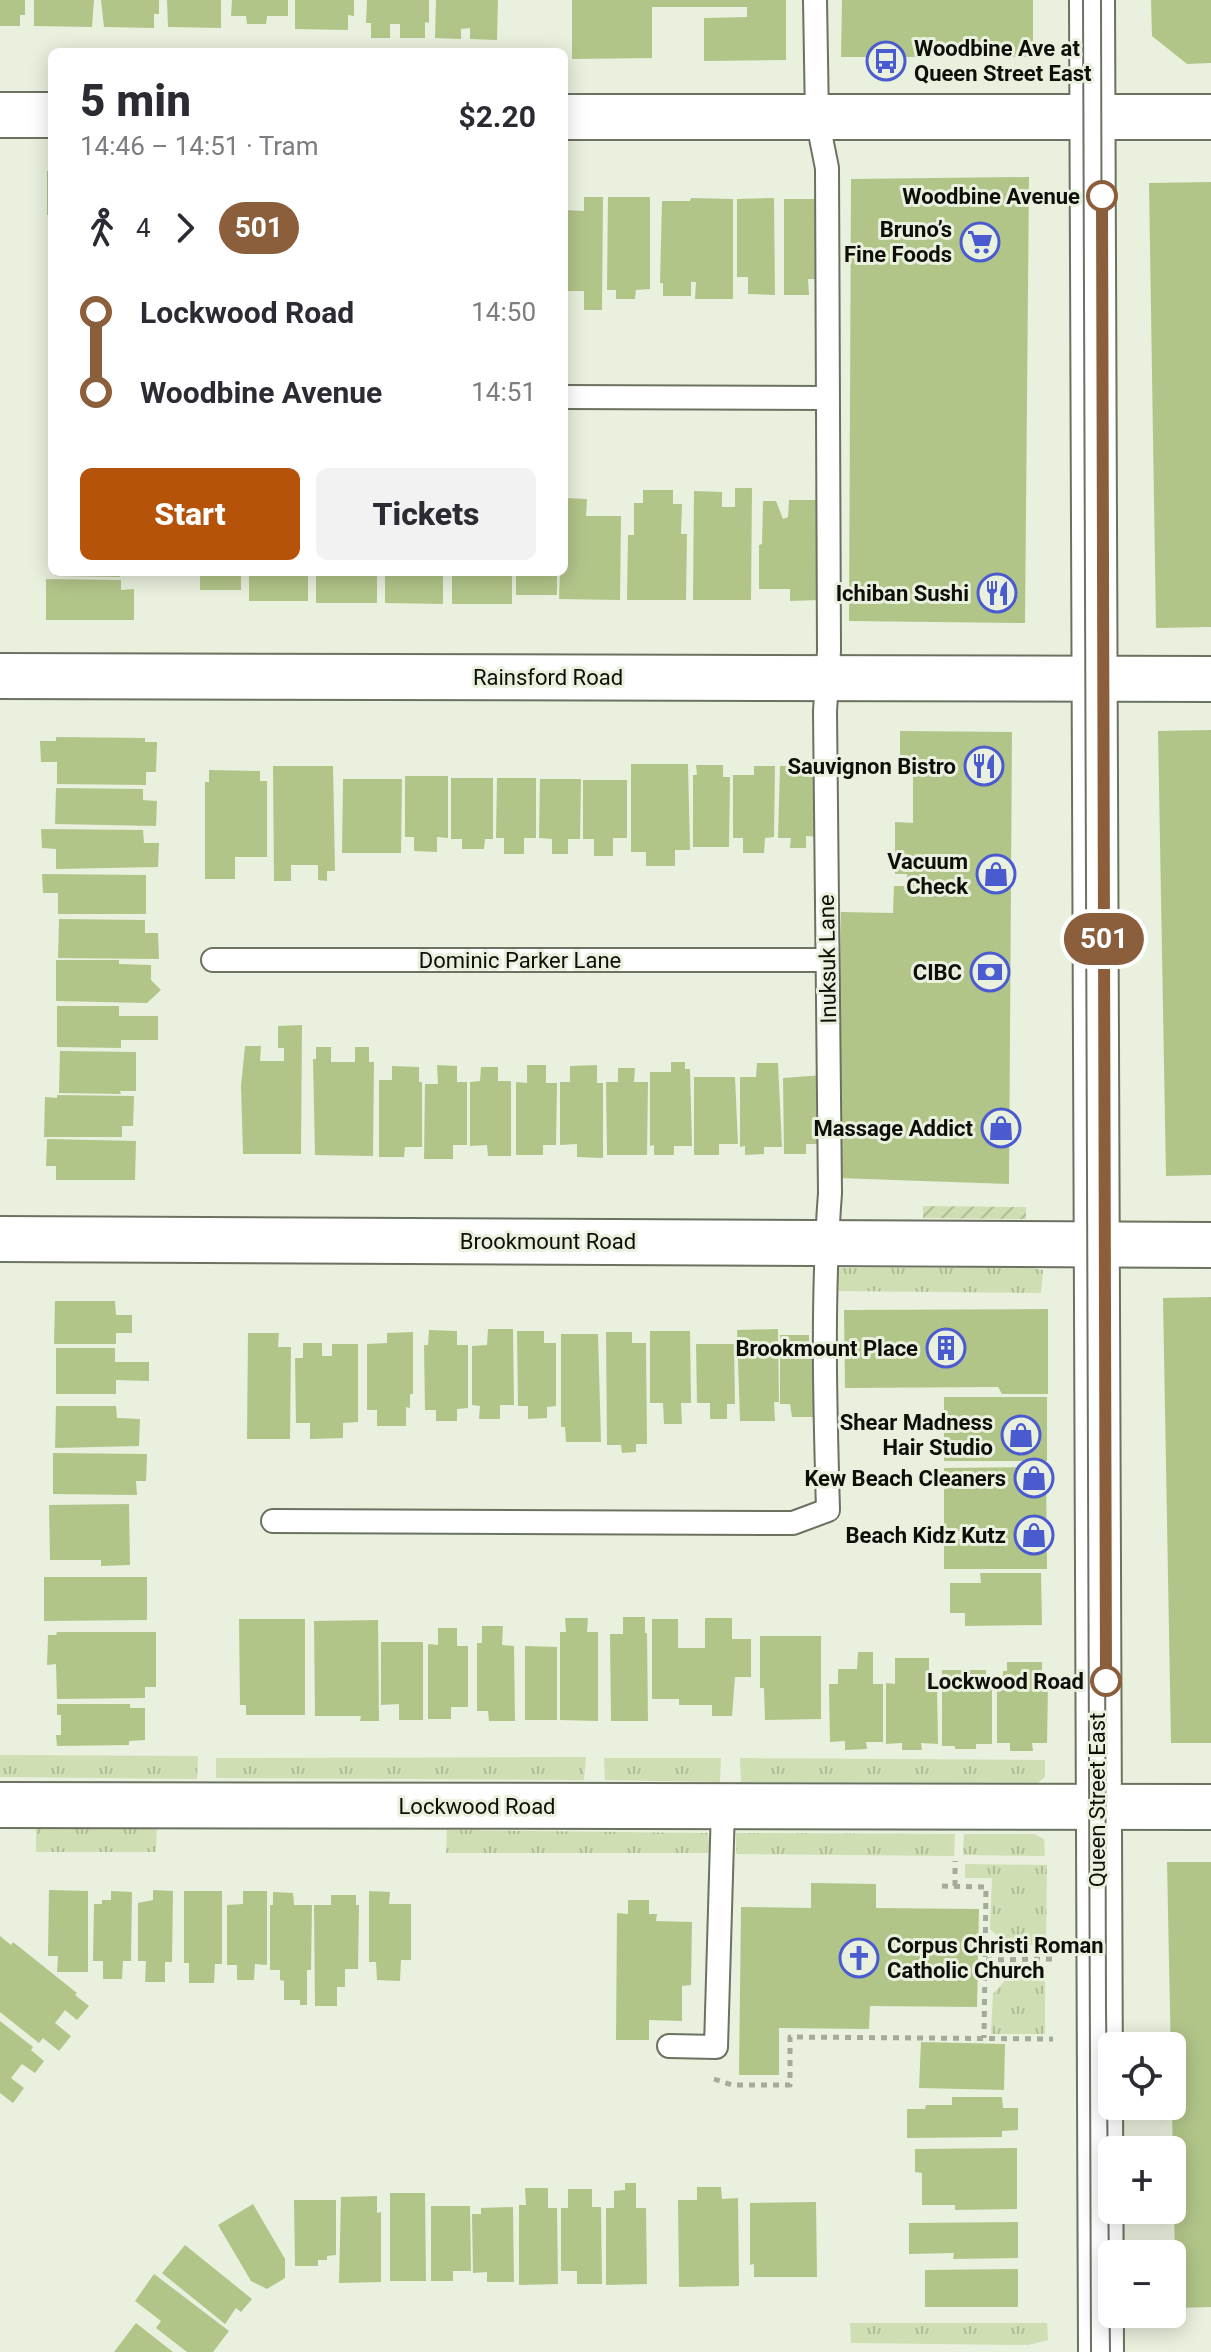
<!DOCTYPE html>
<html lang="en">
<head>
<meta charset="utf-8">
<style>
  :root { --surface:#fff; --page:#f2f2f3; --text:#2b2b33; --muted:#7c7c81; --accent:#b45309 }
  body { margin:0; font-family:Roboto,sans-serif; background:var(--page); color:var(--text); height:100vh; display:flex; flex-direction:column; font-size:30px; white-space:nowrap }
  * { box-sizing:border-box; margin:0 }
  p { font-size:26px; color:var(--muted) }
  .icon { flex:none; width:44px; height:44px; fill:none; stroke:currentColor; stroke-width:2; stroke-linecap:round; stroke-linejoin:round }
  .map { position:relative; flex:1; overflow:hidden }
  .sheet { position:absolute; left:48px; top:48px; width:520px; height:528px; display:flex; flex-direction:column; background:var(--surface); border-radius:12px; box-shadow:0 4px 20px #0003 }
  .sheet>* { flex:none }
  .badge { padding:0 16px; border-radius:26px; font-size:28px; line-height:52px }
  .controls { position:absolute; left:1098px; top:2032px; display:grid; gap:16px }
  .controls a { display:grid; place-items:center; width:88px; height:88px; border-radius:12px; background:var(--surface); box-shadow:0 4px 20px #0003; font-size:40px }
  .map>.badge { position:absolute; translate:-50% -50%; box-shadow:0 0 0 4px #fff }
  .legs { display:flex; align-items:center; gap:12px; height:88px; padding:0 32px; font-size:26px }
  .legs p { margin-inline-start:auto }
  .overview { display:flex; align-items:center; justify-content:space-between; height:136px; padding:0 32px }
  h1 { font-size:44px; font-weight:800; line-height:60px }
  .cta { display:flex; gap:16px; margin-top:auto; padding:16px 32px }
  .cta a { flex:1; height:92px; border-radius:12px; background:var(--accent); color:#fff; font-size:32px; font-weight:800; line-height:92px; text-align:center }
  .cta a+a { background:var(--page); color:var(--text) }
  ul { padding:0 32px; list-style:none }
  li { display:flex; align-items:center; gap:28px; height:80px; font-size:30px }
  li i { display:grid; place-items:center; width:12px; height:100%; margin:0 10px; background:currentColor }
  li i::after { content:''; width:20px; height:20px; margin:-10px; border:6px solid; border-radius:50%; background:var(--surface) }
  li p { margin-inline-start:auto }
  li:first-child i { background:linear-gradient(#0000 50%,currentColor 0) }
  li:last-child i { background:linear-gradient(currentColor 50%,#0000 0) }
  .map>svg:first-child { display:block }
  .grass { fill:url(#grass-tufts) }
  .garden { fill:url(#garden-furrows) }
  .building { fill:#b2c589 }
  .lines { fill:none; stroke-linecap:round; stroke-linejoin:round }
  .service-casing { stroke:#6c7261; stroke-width:26 }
  .minor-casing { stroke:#6c7261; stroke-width:48 }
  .secondary-casing { stroke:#6c7261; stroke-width:48 }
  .primary-casing { stroke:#6c7261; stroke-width:48 }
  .path { stroke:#a5ab9b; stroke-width:5; stroke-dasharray:6 6; stroke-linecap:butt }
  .service { stroke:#fff; stroke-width:22 }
  .minor { stroke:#fff; stroke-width:44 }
  .secondary { stroke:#fff; stroke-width:44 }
  .primary { stroke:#fff; stroke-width:44 }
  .tram { stroke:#6d7165; stroke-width:2 }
  .line-1-casing { stroke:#fff; stroke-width:18 }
  .line-1 { stroke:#8b5e3c; stroke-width:12 }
  .stop-1-dot { fill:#fff; stroke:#8b5e3c; stroke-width:4 }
  .labels { text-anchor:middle; stroke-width:6; stroke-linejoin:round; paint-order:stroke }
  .poi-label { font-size:22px; font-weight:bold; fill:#0d0f08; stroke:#e9f0dd; text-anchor:end }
  .stop-label { font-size:22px; font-weight:bold; fill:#0d0f08; stroke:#e9f0dd; text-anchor:end }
  .street-label { font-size:22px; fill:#0d0f08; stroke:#e9f0dd }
</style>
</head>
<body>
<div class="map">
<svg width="1211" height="2352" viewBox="0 0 1211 2352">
  <defs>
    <pattern id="grass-tufts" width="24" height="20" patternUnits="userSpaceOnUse" patternTransform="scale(2)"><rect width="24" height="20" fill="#d0deb3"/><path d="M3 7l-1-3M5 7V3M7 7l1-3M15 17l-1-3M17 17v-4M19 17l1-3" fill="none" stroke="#b1bd98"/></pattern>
    <pattern id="garden-furrows" width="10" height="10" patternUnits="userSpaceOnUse" patternTransform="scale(2)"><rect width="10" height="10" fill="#d0deb3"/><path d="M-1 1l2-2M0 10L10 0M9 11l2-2" fill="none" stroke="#b1bd98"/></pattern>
  </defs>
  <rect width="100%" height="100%" fill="#e9f0dd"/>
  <path class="grass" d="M839,1268H1031L1043,1270L1041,1293L830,1291Z
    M0,1755L198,1756L197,1779L0,1777Z
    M586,1757L584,1780L216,1778V1758Z
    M604,1758H721L720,1782L605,1780Z
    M740,1758L1045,1760V1777L1038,1783L741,1782Z
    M36,1828H157L156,1852H36Z
    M447,1830L708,1833L710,1853H446Z
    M736,1833L955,1834L954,1856L736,1854Z
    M964,1834H1034L1044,1839L1045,1856L963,1855Z
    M965,1864L1047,1865L1046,1945H1008L990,1929L992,1878H965Z
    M1045,1976V2034H991L993,1994L1008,1977Z
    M850,2323H1047L1048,2340L1028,2345L851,2343Z"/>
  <path class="garden" d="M923,1206L1026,1207V1219L923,1218Z"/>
  <path class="building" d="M0,0H25V15H20V26H0Z
    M34,0H94L92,27L34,26Z
    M101,0H159V14H154V28L104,27Z
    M167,0H221V28L168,27Z
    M232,0H288V16H267L266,24H247L246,16H231Z
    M295,0H354V16L348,15V30L295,29Z
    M367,0H429V23L425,22V38H400V24H390V38H371V23H366Z
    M436,0H498L497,40L470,39V28L461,29V39L435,38Z
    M572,0H786V60L704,61V18L747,17V7H652V58L572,59Z
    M842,0H1033V57H841Z
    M1151,0H1211V63L1187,64L1152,36Z
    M47,171H52V215H47Z
    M1029,177L1025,623L849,621L851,179Z
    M1211,182V627L1156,628L1149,183Z
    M584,197H603L602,310H584V291H564V210L584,211Z
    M608,197H650V289L636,290L635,299H616V290H607Z
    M691,198L733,199V299H695L696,282H691V296H663V283H660L662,201H690Z
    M774,198L775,295L748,294V277H737V199Z
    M784,199H824V279H808L809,295H784Z
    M735,488H752L751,600H693L694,491L722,492V507H735Z
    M643,490H673V504H682L681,534H687L686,600H627L628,535H634V503H643Z
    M565,498L587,499L586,516H621L620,600L559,599L560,572H564Z
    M789,500H820V600L790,601V589H759V545L762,544L763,501H776L783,519L788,517Z
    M55,572H120V577L55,576Z
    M200,572H241V590H200Z
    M249,572H308V601H249Z
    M316,572H377V603H316Z
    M385,572H443V604L385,603Z
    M452,572H512V604H452Z
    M516,572H557V595H516Z
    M46,579L121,580V590L134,589V620H46Z
    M1211,730V1175L1166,1176L1158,731Z
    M900,731L1012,732L1009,1184L837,1178L841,912L893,913L894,886H907V874H895V822L913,823V774H900Z
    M56,737L145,738V742H157L156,772H146V785L57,784V762H41L40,741H56Z
    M631,764H688L690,850H675V866H646V852H631Z
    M696,765H723V777H730L729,847H693V775H697Z
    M273,766H333L335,871H327V881L318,880V865H291V881H274Z
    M754,766H775L774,837L765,838L764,853H743V838H733V775H754Z
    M780,766H803L802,775H820V837L806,836V848H790L791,838H778Z
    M209,770L260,771V781H267V857H235V879H205V782H209Z
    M405,776H448V838L437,837V852L414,851V837H405Z
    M451,778H493V839H485L484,849H462V839H451Z
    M497,778H536V838H524V854H504V838H496Z
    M343,779H402L401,853H342Z
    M540,779H581L580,839H568V854H552V839L539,838Z
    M583,780H627V838H613V856H594V839H583Z
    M56,788L143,789V800L157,801L156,826L55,824Z
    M41,829L143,830L144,843H159L158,867L56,869V849L42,848Z
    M42,874L146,875V914H58V893H43Z
    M59,919L145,920V933H158L159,959L58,958Z
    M56,960H119V964L151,965V980L161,990L147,1003L56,1001Z
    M57,1006H119V1016H158V1040H121V1048L57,1047Z
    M302,1025L301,1154H243L241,1086L245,1046H261L260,1061H284V1048H278V1026Z
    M316,1047H331V1062H355V1047H369V1062H374L373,1156L315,1155L313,1059H316Z
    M60,1051L136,1052V1091H120L121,1094L59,1093Z
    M671,1062H685V1069H690L692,1146H674V1155H654V1145L650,1146V1072H671Z
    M757,1063H778L782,1147H764V1154L745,1155V1146L740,1147V1077H756Z
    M437,1065L457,1066V1082H467V1145H453V1159H424L425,1084H438Z
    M527,1065H546V1083H557L556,1145H543V1155H516V1082L527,1083Z
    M597,1065V1083H603V1158L577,1157V1144L560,1145V1082H570V1066Z
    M392,1066L419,1067V1082H422V1147H405L404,1157H379V1080H392Z
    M481,1067H498V1081H511V1156H488L487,1145L470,1146V1082L480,1081Z
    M618,1068H635L634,1082H648L647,1155H607L606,1082H618Z
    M823,1075L825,1144H806V1154H784L783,1078Z
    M694,1077H735L738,1144H719V1155H694Z
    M57,1095L134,1096L133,1126H122V1137H44L45,1097L57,1098Z
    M47,1139L136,1141L135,1180H56V1166H46Z
    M1211,1297V1743H1171L1163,1298Z
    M55,1301H115L116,1315H132V1333H116V1344H54Z
    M1048,1309V1394H1002L998,1387L845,1388L844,1310Z
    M488,1329H513L514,1405H500V1419H479L480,1406L472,1405V1346L487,1345Z
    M778,1329L779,1402H774L775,1421H740L737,1330Z
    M429,1330L457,1331V1345H468V1408L457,1409V1421H436V1410H425L424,1345H428Z
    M517,1331H544V1343H556V1406L547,1407V1418L528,1419V1406H518Z
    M650,1331H690L691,1403H681L682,1424H664L663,1403H650Z
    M413,1332V1394H410V1408L406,1407V1426H377V1410H367V1344L387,1343V1333Z
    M606,1332H632V1343H646L647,1444H636V1452L622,1453L621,1445H607Z
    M248,1333H279L278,1347H291L290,1439H247Z
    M561,1334H598L601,1442H566L565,1427H561Z
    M780,1335H809V1343H818L820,1404H813V1417H792L790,1404H780Z
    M303,1343H322V1356H332V1344H358V1422L343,1423V1438L310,1439V1423H296L295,1358H303Z
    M696,1344H734L735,1404H727V1419H710V1403H697Z
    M56,1348H115V1362H149V1381L116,1380V1394H56Z
    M944,1397H1047V1461H944Z
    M56,1406H116L117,1418L140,1419L139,1446L55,1448Z
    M53,1453L147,1454L146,1481H136L137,1495L53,1494Z
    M1046,1467L1047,1569H944V1539H994V1531H944V1468Z
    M129,1504L130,1565L101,1566V1560H50L49,1505Z
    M980,1573H1041L1042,1625L965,1626V1613H950V1583H981Z
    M44,1577H147V1620L44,1621Z
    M623,1617H645V1633H647L648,1721H611L610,1634H623Z
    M565,1618H588L587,1632H598V1721L560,1720V1632H566Z
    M705,1618H732V1639H751V1677H735L732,1716H712V1705H679V1699H652V1619H678V1648H705Z
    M239,1619H305V1715H246V1705H240Z
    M378,1620L379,1721H360L361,1716H315L314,1621Z
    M482,1626H503L502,1645L514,1646L515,1721H489L488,1711H477V1643H482Z
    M438,1628H457V1646H468V1707H451V1719H428V1644L438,1645Z
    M57,1632H156V1687H145V1698L57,1699L56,1664L47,1665L48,1635H56Z
    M760,1636H821V1719L765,1720L764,1688H760Z
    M381,1642H423V1720H399V1704L381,1705Z
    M525,1646L557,1647V1720H525Z
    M858,1652H873V1684H883V1742H866L867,1749L845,1750V1741L830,1742L829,1684H838V1669H857Z
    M895,1658H929V1685H937L938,1744L921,1743L922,1750H902V1743L886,1744V1683L895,1684Z
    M1007,1662H1042V1687L1048,1686L1047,1743H1032L1033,1751H1010V1743H997V1686H1002L1003,1671H1007Z
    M942,1670H986V1685H992V1744H976V1749H955V1746H942Z
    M57,1704H130V1708H145V1740L129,1741V1745L57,1746L56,1735H61V1715H57Z
    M1167,1862H1211V2307L1176,2308Z
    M811,1883L876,1884V1908L979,1909L977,2007L870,2006L869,2029L779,2028V2075H739L741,1907L811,1908Z
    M49,1890L88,1891V1972H57L58,1956H48Z
    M153,1890L173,1891L172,1962H165V1982H145L146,1961H138V1903L153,1900Z
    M111,1891L132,1892L131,1961H123L122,1979H103V1961H93L94,1904H102V1900H111Z
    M184,1891H222V1964H215L214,1983H189V1963H184Z
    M243,1891H267V1965L255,1964L254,1980H237V1965H227V1905L243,1904Z
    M369,1891L390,1892L389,1904H411V1960H401L400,1981L377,1980L376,1962H369Z
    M273,1892L293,1893L294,1905H312L311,1970H307V2005H300V2000H284V1981L280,1980V1970H270V1905H273Z
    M331,1895H356V1905H359L358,1969H345V1987H337V2006H315L314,1905H331Z
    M628,1900H649V1914H657L656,1921L692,1922L691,1985L682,1986V2021L649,2020V2040H616L617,1913L628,1914Z
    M0,1936L11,1945L13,1942L77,1993L75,1995L89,2006L77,2020L65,2010L55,2023L71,2036L59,2051L43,2038L39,2043L0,2012Z
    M0,2021L33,2047L31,2050L44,2061L35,2073L22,2064L11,2078L24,2088L13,2103L0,2093Z
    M921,2042L1005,2044L1004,2090L919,2088Z
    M952,2097H1002L1003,2108H1018V2130L1002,2131V2137L907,2138V2109H925L926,2105H952Z
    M1017,2148V2209L955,2210V2205H922V2173L915,2172V2149Z
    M625,2183H636V2208H646L647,2284L606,2285V2208H614V2191L625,2190Z
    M697,2187H721L722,2199L738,2198L739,2286L679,2287L678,2200H697Z
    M525,2188H548V2208H557L558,2284L519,2285V2205H526Z
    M568,2189H592V2207H601L602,2284H577V2271H561V2208H568Z
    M390,2193H425L426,2281H390Z
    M377,2196V2213L381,2212V2282L339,2283L341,2197Z
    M294,2200H336V2255L327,2256V2260H318V2266H295Z
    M816,2202L817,2277H754V2264L750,2265V2203Z
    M253,2204L285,2259V2278L267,2289L251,2281L218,2225Z
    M431,2206H470L471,2271H453V2281H431Z
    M513,2207L514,2282H487V2272L473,2273L472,2214H481V2208Z
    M1018,2222V2258L953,2259L954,2253L909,2254V2223Z
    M185,2245L252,2299L241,2312L236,2308L225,2324L162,2273Z
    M1018,2269V2307H925V2270Z
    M154,2274L229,2331L213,2352H187L156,2328L161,2321L135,2301Z
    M136,2323L173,2352H114Z"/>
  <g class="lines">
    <g class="service-casing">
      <path id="service" d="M564,397L826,398
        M213,960H827
        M273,1521L793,1523L828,1510C825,1404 822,1298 830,1193L825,711L829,651L827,168L817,118L815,0
        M669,2046L716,2047L723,1807"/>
    </g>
    <g class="minor-casing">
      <path id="minor" d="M0,676L1211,679
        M0,1239L1211,1245
        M0,1805L1211,1807"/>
    </g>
    <g class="secondary-casing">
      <path id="secondary" d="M1092,0L1101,2352"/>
    </g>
    <g class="primary-casing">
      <path id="primary" d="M0,115H52
        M564,117H1211"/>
    </g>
    <path class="path" d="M942,1886L986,1887L984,2038
      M955,1886V1861
      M986,1960L1053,1959
      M714,2079L732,2085H790V2037L1053,2039"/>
    <use href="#service" class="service"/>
    <use href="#minor" class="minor"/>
    <use href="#secondary" class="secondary"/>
    <use href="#primary" class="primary"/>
    <path class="tram" d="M1083,0L1091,2352
      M1101,0L1106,2011L1110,2352"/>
  </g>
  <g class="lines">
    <g class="line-1-casing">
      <path id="line-1" d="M1102,196L1106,1681"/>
    </g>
    <use href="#line-1" class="line-1"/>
  </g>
  <defs>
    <g id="bus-ring" transform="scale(2)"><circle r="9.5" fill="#e9f0dd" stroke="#4a5acf" stroke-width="1.5"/><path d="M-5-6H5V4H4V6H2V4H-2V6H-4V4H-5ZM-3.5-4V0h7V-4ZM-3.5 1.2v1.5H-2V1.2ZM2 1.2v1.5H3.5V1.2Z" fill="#4a5acf"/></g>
    <g id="supermarket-ring" transform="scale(2)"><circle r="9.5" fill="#e9f0dd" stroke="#4a5acf" stroke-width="1.5"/><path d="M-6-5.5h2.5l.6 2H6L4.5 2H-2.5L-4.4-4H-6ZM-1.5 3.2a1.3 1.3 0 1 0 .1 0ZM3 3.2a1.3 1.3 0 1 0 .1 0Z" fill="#4a5acf"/></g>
    <g id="restaurant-ring" transform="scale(2)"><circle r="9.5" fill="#e9f0dd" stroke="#4a5acf" stroke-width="1.5"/><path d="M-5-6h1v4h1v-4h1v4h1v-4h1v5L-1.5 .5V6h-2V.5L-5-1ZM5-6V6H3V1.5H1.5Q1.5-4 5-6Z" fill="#4a5acf"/></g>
    <g id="shop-ring" transform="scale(2)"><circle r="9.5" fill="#e9f0dd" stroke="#4a5acf" stroke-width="1.5"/><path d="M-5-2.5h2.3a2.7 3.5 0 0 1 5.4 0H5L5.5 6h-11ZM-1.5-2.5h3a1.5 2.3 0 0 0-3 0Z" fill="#4a5acf"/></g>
    <g id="bank-ring" transform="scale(2)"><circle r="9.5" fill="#e9f0dd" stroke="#4a5acf" stroke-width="1.5"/><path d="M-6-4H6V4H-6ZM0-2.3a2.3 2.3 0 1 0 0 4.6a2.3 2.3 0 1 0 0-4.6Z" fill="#4a5acf"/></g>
    <g id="building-ring" transform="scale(2)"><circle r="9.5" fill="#e9f0dd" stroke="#4a5acf" stroke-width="1.5"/><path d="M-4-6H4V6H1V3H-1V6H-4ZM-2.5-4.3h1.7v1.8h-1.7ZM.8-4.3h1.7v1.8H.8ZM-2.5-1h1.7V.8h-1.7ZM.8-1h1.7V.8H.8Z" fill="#4a5acf"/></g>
    <g id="church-ring" transform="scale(2)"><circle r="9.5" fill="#e9f0dd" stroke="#4a5acf" stroke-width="1.5"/><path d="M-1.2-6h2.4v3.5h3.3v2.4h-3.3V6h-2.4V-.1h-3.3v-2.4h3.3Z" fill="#4a5acf"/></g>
  </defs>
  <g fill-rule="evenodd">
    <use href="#bus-ring" x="886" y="61"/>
    <use href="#supermarket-ring" x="980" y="242"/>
    <use href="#restaurant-ring" x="997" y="593"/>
    <use href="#restaurant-ring" x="984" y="766"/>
    <use href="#shop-ring" x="996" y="874"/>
    <use href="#bank-ring" x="990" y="972"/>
    <use href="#shop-ring" x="1001" y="1128"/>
    <use href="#building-ring" x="946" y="1348"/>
    <use href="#shop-ring" x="1021" y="1435"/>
    <use href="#shop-ring" x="1034" y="1478"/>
    <use href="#shop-ring" x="1034" y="1535"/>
    <use href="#church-ring" x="859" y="1958"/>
  </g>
  <g class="stop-1-dot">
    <circle cx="1102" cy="196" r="14"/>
    <circle cx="1106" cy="1681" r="14"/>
  </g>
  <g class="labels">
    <g class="poi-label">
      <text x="914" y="56" text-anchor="start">Woodbine Ave at<tspan x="914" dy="25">Queen Street East</tspan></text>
      <text x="952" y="237">Bruno’s<tspan x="952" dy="25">Fine Foods</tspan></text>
      <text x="969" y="601">Ichiban Sushi</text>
      <text x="956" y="774">Sauvignon Bistro</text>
      <text x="968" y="869">Vacuum<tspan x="968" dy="25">Check</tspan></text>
      <text x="962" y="980">CIBC</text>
      <text x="973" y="1136">Massage Addict</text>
      <text x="918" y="1356">Brookmount Place</text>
      <text x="993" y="1430">Shear Madness<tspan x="993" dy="25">Hair Studio</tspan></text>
      <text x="1006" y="1486">Kew Beach Cleaners</text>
      <text x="1006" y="1543">Beach Kidz Kutz</text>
      <text x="887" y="1953" text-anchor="start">Corpus Christi Roman<tspan x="887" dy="25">Catholic Church</tspan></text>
    </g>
    <g class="stop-label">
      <text x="1080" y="204">Woodbine Avenue</text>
      <text x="1084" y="1689">Lockwood Road</text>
    </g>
    <g class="street-label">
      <text x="548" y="685">Rainsford Road</text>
      <text transform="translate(827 959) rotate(-91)" y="8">Inuksuk Lane</text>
      <text x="520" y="968">Dominic Parker Lane</text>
      <text x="548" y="1249">Brookmount Road</text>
      <text transform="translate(1097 1800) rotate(-90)" y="8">Queen Street East</text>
      <text x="477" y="1814">Lockwood Road</text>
    </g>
  </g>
</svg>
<div class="controls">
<a><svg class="icon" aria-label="locate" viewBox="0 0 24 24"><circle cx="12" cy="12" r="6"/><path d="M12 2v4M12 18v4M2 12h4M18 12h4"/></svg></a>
<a>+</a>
<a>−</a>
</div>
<b class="badge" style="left:1104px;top:939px;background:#8b5e3c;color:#fff">501</b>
<section class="sheet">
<div class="overview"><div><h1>5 min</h1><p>14:46 – 14:51 · Tram</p></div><b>$2.20</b></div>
<div class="legs"><svg class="icon" aria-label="walk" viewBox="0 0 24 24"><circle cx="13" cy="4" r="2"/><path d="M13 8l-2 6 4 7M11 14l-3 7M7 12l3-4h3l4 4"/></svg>4<svg class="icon" aria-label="forward" viewBox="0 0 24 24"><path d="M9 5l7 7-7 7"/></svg><b class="badge" style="background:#8b5e3c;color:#fff">501</b></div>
<ul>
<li><i style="color:#8b5e3c"></i><b>Lockwood Road</b><p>14:50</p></li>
<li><i style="color:#8b5e3c"></i><b>Woodbine Avenue</b><p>14:51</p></li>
</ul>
<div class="cta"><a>Start</a><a>Tickets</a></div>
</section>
</div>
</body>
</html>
